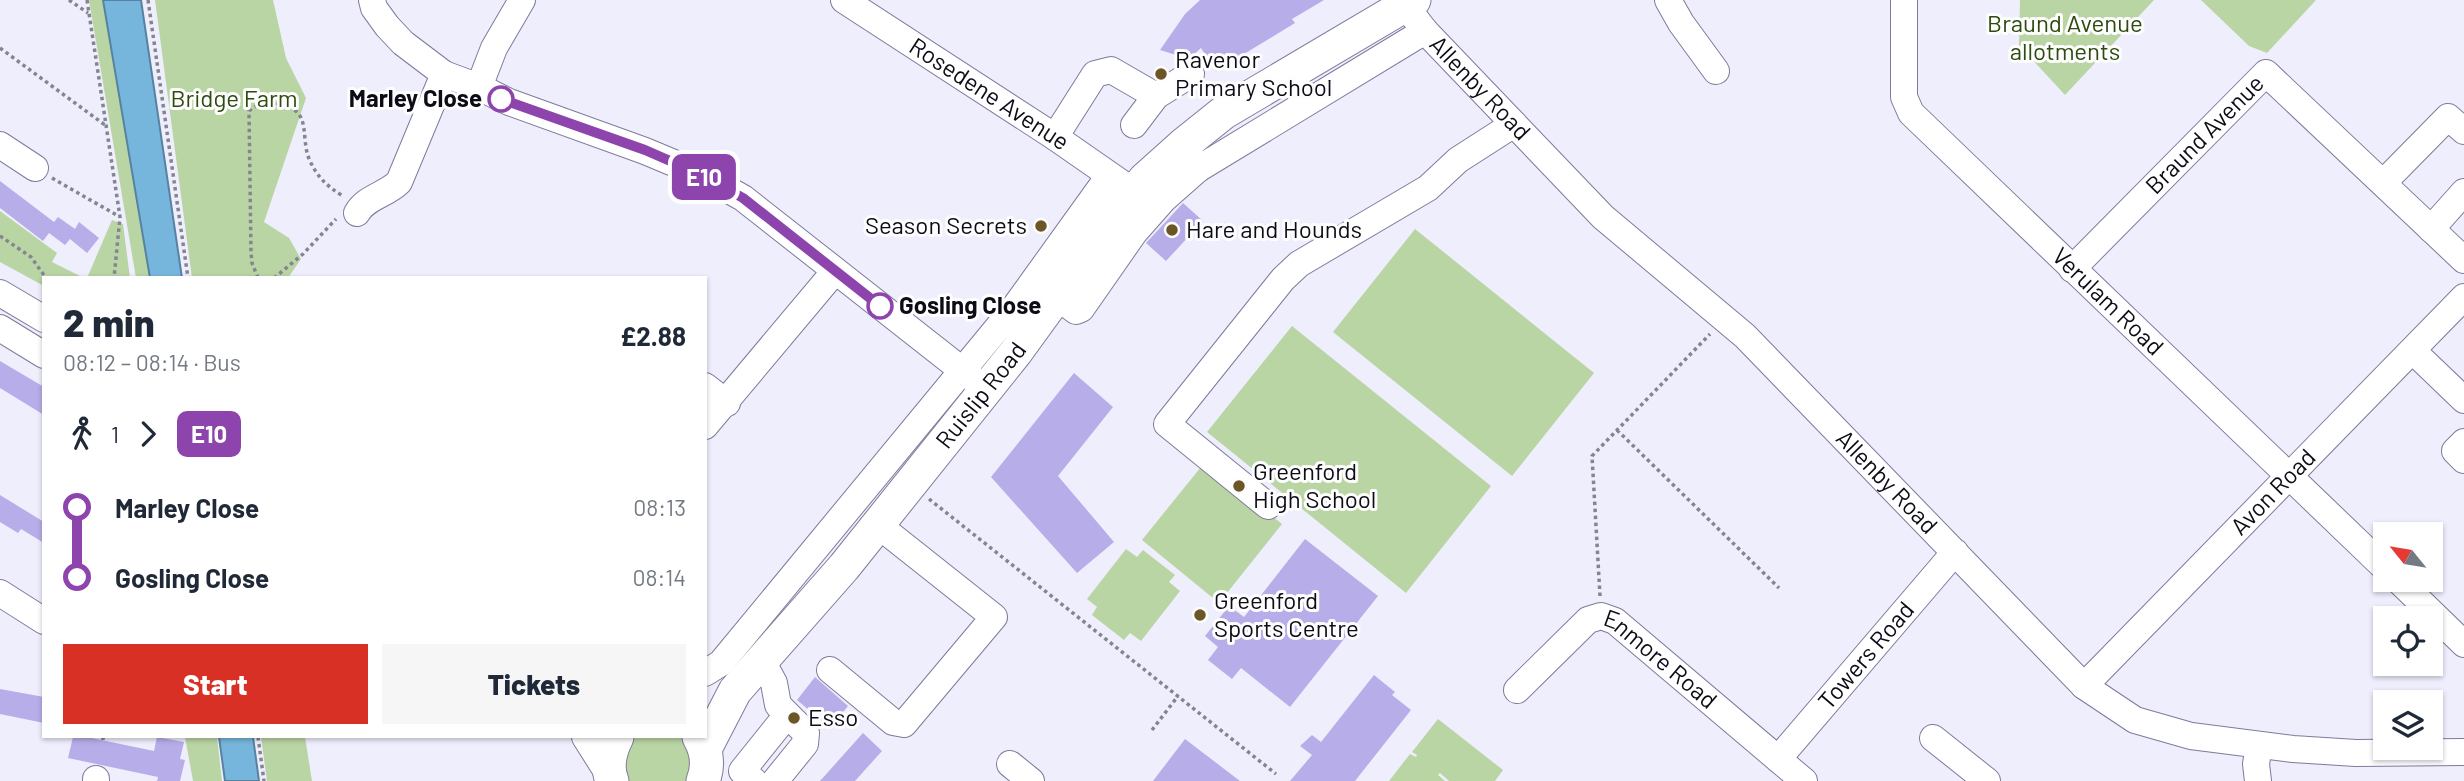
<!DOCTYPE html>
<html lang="en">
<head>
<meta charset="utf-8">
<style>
  :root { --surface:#fff; --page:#f6f6f7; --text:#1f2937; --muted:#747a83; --accent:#d93025 }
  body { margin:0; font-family:Barlow,sans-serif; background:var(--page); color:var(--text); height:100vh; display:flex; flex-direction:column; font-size:26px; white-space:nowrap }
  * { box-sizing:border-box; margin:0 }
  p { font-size:23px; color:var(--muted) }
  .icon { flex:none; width:38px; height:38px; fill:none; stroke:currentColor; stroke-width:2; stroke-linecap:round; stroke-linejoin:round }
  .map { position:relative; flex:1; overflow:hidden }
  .side { position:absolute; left:42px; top:276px; width:665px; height:462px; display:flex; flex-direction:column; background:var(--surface); border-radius:0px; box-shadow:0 2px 5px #0004 }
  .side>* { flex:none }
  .badge { padding:0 14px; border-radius:10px; font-size:24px; line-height:46px }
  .needle { width:46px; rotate:300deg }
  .buttons { position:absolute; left:2373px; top:522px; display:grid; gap:14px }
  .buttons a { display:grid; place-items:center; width:70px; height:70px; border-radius:0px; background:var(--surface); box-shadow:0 2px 5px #0004; font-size:35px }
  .map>.badge { position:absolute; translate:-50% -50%; box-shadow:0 0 0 4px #fff }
  .legs { display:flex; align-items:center; gap:10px; height:77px; padding:0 21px; font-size:23px }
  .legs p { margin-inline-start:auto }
  .head { display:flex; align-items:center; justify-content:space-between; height:119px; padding:0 21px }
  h1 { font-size:38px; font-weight:800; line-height:52px }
  .cta { display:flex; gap:14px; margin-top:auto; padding:14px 21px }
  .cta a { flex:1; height:80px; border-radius:0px; background:var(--accent); color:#fff; font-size:28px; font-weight:800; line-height:80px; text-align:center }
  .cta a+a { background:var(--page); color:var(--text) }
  ul { padding:0 21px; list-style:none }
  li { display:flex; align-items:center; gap:24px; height:70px; font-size:26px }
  li i { display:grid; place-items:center; width:10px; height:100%; margin:0 9px; background:currentColor }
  li i::after { content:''; width:18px; height:18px; margin:-9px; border:5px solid; border-radius:50%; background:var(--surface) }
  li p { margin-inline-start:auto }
  li:first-child i { background:linear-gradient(#0000 50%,currentColor 0) }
  li:last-child i { background:linear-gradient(currentColor 50%,#0000 0) }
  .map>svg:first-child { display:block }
  .green { fill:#b9d5a4 }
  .water { fill:#77b6dc; stroke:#5783a1; stroke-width:2 }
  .building { fill:#b7aee9 }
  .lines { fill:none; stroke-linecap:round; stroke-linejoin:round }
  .minor-casing { stroke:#7f7a9b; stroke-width:28 }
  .major-casing { stroke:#7f7a9b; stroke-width:35 }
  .path { stroke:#858491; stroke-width:3.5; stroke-dasharray:3.5 3.5; stroke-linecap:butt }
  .minor { stroke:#fff; stroke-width:26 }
  .major { stroke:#fff; stroke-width:33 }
  .line-1-casing { stroke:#fff; stroke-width:16 }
  .line-1 { stroke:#8e44ad; stroke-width:10 }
  .poi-dot { fill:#6c5625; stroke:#fdfdfd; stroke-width:2.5 }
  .stop-1-dot { fill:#fff; stroke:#8e44ad; stroke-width:3.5 }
  .labels { text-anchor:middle; stroke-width:6; stroke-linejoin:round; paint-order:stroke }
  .park-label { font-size:24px; fill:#2e4a0f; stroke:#fdfdfd }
  .poi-label { font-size:24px; fill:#0d0b16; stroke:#fdfdfd; text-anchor:start }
  .street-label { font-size:24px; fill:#0d0b16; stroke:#fdfdfd }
  .stop-label { font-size:24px; font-weight:bold; fill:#0d0b16; stroke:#fdfdfd; text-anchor:end }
</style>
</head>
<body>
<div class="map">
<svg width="2464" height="781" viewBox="0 0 2464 781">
  <rect width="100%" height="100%" fill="#efeefd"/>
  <path class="green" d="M89,0H103L150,278H136Z
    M155,0H273L286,58L306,98L264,222L289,238L301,259L288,278H192Z
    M2020,0H2154L2065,95L2019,45Z
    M2201,0H2316L2267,53L2249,46Z
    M0,211L57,253L52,262L84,278H44V286L0,262Z
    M112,220L123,224L130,278H87Z
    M1415,229L1594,373L1512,476L1333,332Z
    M1292,326L1491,486L1406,593L1207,432Z
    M1205,462L1282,524L1219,603L1142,540Z
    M1126,549L1137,557L1143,550L1175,575L1169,582L1180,591L1141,641L1130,633L1124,640L1092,615L1097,607L1087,599Z
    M1438,719L1503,770L1495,781H1449L1440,773L1438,775L1445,781H1389L1410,754L1416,757L1417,755L1412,752Z
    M185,737H217L222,781H193Z
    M261,737H305L312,781H267Z
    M626,737H689L692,781H623Z"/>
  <path class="water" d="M103,0H141L182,278H150Z
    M219,737H253L259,781H225Z"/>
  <path class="building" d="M1200,0H1324L1292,19L1295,23L1216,71L1201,48L1189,59L1160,50L1185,14Z
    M0,181L54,222L58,217L75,229L79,222L99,238L87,253L70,239L65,245L49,233L43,241L0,208Z
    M1183,203L1203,221L1166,261L1146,243Z
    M0,361L44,387V415L0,388Z
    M1074,373L1113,407L1058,476L1114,542L1077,573L991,477Z
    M0,495L44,522V543L21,529L18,533L0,522Z
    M1305,539L1378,596L1290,707L1241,668L1232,679L1208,660L1218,647L1205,636L1229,606L1244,617Z
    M1374,675L1395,692L1392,695L1411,710L1355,781H1290L1312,755L1300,746L1312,735L1321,742Z
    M815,677L848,706L830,728L797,700Z
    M0,689L44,697V723L0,714Z
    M863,733L882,751L855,781H820Z
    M73,737H87L154,751L157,737L184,742L180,759L185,760L180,781H157L158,777L68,758Z
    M1185,739L1240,781H1153Z"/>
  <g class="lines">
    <g class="minor-casing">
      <g id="minor">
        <path d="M372,0L374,8L387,26L403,43L444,74L479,87L509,102L645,151L700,174L743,198L986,389"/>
        <path id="s1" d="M844,0L1055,137L1124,185"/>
        <path d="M1668,0L1681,23L1716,71"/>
        <path id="s2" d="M1904,0V97L1911,113L2385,568"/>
        <path id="s3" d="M1405,5L1425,31L1603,217L1745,336L2084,686L2135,720L2191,736L2293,749L2356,753L2464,752"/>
        <path d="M479,87L494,48L522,0"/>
        <path d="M1134,125L1156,96"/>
        <path d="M1055,137L1095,74L1111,70L1156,96L1191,74"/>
        <path d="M0,145L35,168"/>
        <path d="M1198,169L1425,31"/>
        <path d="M2383,183L2448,117L2464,131"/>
        <path d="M357,213C366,197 386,195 399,182L444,74"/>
        <path d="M2431,229L2464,192"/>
        <path id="s4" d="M2072,269L2266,73L2464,260"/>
        <path d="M0,293L44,319"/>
        <path d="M1057,297L1076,311L1081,309L1134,233L1164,199L1198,169L1190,155"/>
        <path d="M0,328L44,355"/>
        <path d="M2413,351L2464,400"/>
        <path d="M705,386L727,403"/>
        <path d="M705,426L835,271"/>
        <path d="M2464,442L2455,451L2464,460"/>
        <path d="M1268,506L1167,424L1283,279L1299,264L1428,188L1458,160L1514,124"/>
        <path d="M2397,579L2464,644"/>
        <path d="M0,593L44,621"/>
        <path d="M762,661L774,683L778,705L806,733L805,744L775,781"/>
        <path d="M830,670L893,722L904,724L994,617L878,525"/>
        <path d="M705,673L721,663L1014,308L1109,176"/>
        <path id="s5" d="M2084,686L2464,297"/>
        <path id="s6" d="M1517,690L1588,620L1601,616L1615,621L1804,781"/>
        <path d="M585,737L609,775"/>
        <path d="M1933,738L1987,781"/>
        <path id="s7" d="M1778,759L1955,552"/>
        <path d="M1010,764L1031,781"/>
        <path d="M96,781V779"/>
        <path d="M754,781L742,771L787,715"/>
        <path d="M2258,781L2256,764L2259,745"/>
      </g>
    </g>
    <g class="major-casing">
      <g id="major">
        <path d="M699,737C707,751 709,766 703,781"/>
        <path id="s8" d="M705,749L735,691L844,567L1016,352L1114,217L1145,179L1183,145L1223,113L1414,0"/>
        <path d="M612,781C606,766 610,751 617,737"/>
      </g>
    </g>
    <path class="path" d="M69,0L88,13
      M87,0L120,217L114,278
      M148,0L188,278
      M0,48L105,125
      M52,178L120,217
      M0,236L31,257L46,278
      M258,278L252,263L251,252L249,111C258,103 267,102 279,104C314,110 299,138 310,161C318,178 327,186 343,196
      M274,278L303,254L336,219
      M1617,430L1779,588
      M929,499L1276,774
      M1600,596L1592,456L1710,334
      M1152,730L1178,696
      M258,737L264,781
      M103,740V737"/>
    <use href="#minor" class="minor"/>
    <use href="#major" class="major"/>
  </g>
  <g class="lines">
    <g class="line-1-casing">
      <path id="line-1" d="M501,99L645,150L700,174L743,198L880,306"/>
    </g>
    <use href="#line-1" class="line-1"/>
  </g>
  <g class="poi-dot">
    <circle cx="1161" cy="74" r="7"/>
    <circle cx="1041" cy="226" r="7"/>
    <circle cx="1172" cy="230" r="7"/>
    <circle cx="1239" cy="486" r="7"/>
    <circle cx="1200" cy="615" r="7"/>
    <circle cx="794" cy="718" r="7"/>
  </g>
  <g class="stop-1-dot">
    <circle cx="501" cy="99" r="12"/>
    <circle cx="880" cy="306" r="12"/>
  </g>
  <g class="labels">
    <g class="park-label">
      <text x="2065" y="32">Braund Avenue<tspan x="2065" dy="28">allotments</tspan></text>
      <text x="234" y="107">Bridge Farm</text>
    </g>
    <g class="poi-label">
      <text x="1175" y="68">Ravenor<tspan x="1175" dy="28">Primary School</tspan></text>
      <text x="1027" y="234" text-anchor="end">Season Secrets</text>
      <text x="1186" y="238">Hare and Hounds</text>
      <text x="1253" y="480">Greenford<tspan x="1253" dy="28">High School</tspan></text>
      <text x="1214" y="609">Greenford<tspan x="1214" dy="28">Sports Centre</tspan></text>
      <text x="808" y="726">Esso</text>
    </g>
    <g class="street-label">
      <text dy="8" stroke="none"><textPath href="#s3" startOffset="112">Allenby Road</textPath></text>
      <text dy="8" stroke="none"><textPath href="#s1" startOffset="173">Rosedene Avenue</textPath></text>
      <text dy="8" stroke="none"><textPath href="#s4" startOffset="189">Braund Avenue</textPath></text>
      <text dy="8" stroke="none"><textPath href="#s2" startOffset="387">Verulam Road</textPath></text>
      <text dy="8" stroke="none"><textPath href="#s8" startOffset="450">Ruislip Road</textPath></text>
      <text dy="8" stroke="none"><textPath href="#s3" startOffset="679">Allenby Road</textPath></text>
      <text dy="8" stroke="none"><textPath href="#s5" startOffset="271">Avon Road</textPath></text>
      <text dy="8" stroke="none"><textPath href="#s7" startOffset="136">Towers Road</textPath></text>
      <text dy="8" stroke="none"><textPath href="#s6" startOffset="187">Enmore Road</textPath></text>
    </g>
    <g class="stop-label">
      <text x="482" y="107">Marley Close</text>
      <text x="899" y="314" text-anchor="start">Gosling Close</text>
    </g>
  </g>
</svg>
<div class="buttons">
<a><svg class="needle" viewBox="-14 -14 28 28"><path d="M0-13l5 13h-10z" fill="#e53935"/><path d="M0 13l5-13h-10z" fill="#747a83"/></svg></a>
<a><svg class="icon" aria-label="locate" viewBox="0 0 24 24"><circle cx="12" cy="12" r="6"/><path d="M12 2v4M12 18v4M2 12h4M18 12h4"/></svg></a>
<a><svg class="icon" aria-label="layers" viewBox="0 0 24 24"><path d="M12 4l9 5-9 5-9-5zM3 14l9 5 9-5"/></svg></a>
</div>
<b class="badge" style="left:704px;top:177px;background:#8e44ad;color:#fff">E10</b>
<section class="side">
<div class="head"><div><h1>2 min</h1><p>08:12 – 08:14 · Bus</p></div><b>£2.88</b></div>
<div class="legs"><svg class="icon" aria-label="walk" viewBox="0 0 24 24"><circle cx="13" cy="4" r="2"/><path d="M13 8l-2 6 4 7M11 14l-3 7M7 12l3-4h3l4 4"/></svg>1<svg class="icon" aria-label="forward" viewBox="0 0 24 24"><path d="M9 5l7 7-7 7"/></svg><b class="badge" style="background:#8e44ad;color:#fff">E10</b></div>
<ul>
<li><i style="color:#8e44ad"></i><b>Marley Close</b><p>08:13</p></li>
<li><i style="color:#8e44ad"></i><b>Gosling Close</b><p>08:14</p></li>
</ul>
<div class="cta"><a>Start</a><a>Tickets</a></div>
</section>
</div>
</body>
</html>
